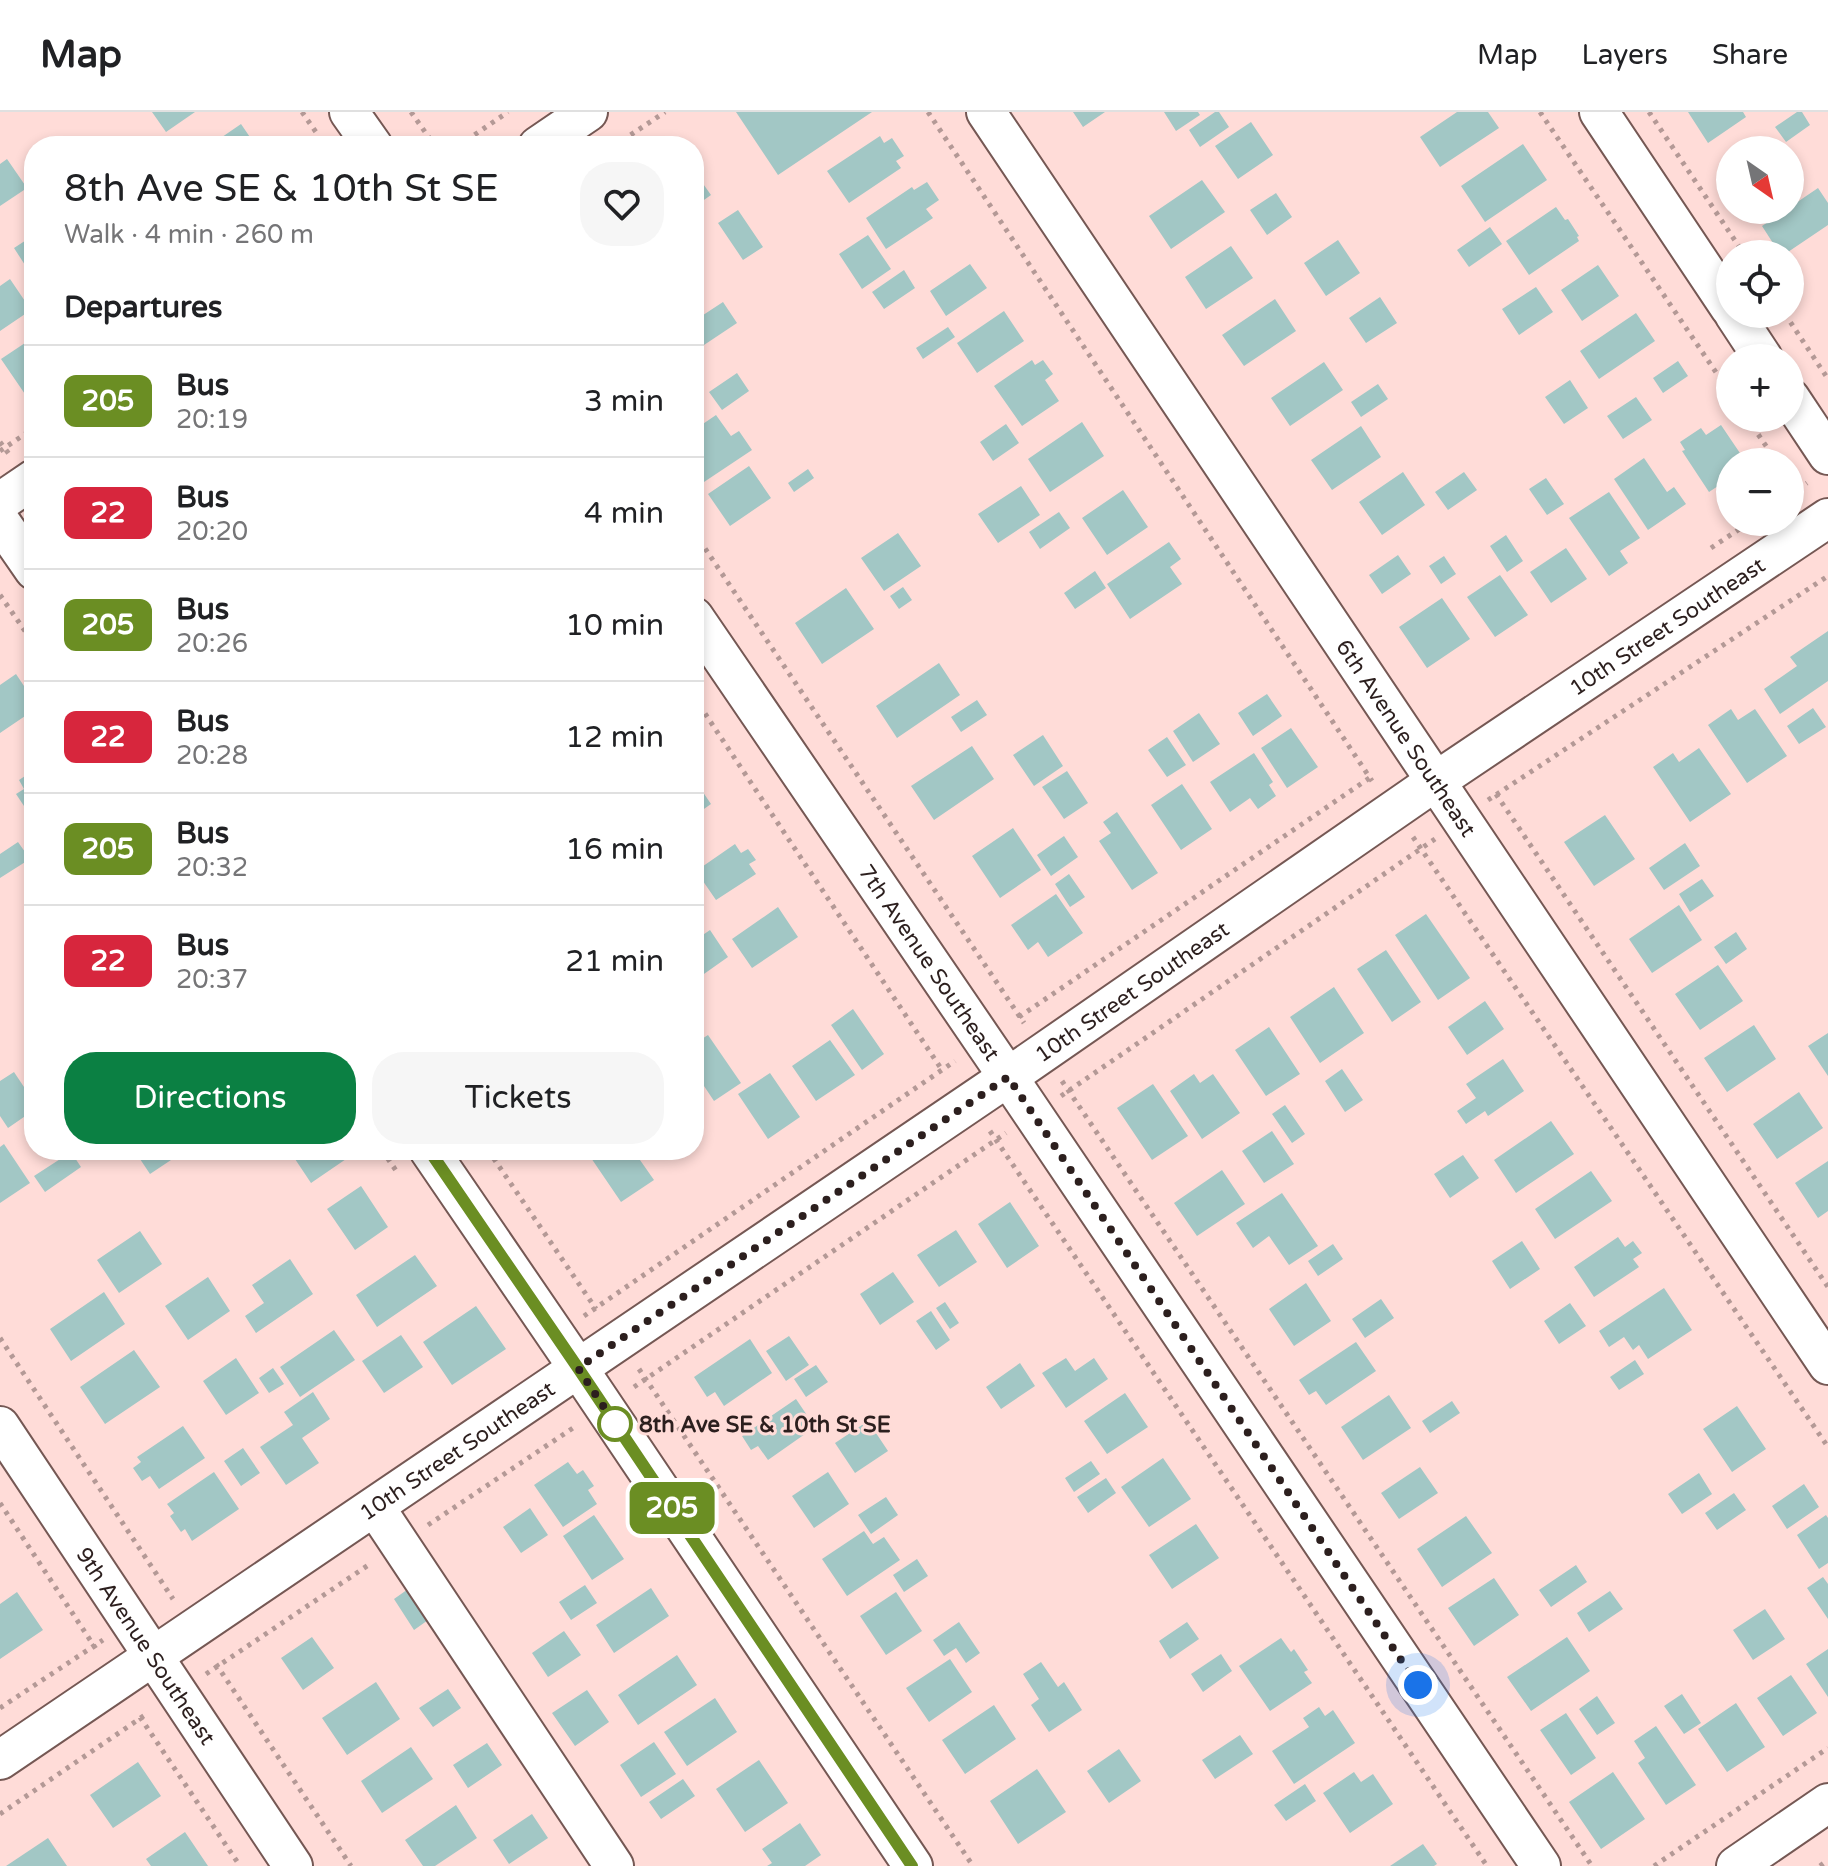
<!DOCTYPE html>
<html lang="en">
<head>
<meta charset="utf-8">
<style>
  :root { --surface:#fff; --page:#f6f6f6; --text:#202124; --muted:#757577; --line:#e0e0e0; --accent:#0b8043 }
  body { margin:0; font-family:"Varela Round",sans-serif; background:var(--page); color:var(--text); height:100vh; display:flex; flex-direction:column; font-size:30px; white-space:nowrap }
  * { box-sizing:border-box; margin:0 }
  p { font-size:26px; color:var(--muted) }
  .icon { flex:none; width:44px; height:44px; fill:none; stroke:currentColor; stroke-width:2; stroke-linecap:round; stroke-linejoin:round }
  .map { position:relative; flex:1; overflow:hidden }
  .sheet { position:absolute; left:24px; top:24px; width:680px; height:1024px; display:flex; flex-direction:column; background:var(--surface); border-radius:32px; box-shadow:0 4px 12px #0003 }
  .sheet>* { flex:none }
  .badge { padding:0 16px; border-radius:12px; font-size:28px; line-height:52px }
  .needle { width:52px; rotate:146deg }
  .buttons { position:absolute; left:1716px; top:24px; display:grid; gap:16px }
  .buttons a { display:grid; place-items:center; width:88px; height:88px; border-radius:50%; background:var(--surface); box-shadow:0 4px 12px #0003; font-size:40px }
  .you { position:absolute; width:40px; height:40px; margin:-20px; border:6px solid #fff; border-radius:50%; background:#1a73e8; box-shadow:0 0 0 12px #1a73e833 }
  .map>.badge { position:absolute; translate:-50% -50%; box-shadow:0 0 0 4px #fff }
  h2 { padding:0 40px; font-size:30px; line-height:72px }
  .round { display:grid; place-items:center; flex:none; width:84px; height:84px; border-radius:32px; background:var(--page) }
  .head { display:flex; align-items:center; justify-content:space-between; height:136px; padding:0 40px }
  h1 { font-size:38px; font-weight:600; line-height:60px }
  .primary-button { display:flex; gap:16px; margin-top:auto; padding:16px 40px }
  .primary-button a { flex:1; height:92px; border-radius:32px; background:var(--accent); color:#fff; font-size:32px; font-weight:600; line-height:92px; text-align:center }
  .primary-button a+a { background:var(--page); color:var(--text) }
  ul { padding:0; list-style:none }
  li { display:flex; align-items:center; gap:24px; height:112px; padding:0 40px; border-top:2px solid var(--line) }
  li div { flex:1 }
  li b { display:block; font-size:30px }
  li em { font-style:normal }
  li .badge { min-width:88px; font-weight:700; text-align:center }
  header { display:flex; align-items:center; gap:48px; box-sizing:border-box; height:112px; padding:0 40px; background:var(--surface); border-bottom:2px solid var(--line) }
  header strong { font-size:38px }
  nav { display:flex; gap:44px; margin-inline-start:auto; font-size:28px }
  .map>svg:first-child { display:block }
  .building { fill:#a2c7c5 }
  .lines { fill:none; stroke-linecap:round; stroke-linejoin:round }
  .minor-casing { stroke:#755854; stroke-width:42 }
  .path { stroke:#b49996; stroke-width:5; stroke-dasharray:4 6; stroke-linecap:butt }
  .minor { stroke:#fff; stroke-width:38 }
  .line-casing { stroke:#fff; stroke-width:18 }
  .line { stroke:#6b8e23; stroke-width:12 }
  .walk { stroke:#2c1f1e; stroke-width:8; stroke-dasharray:0 14.4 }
  .stop-dot { fill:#fff; stroke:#6b8e23; stroke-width:4 }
  .labels { text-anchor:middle; stroke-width:6; stroke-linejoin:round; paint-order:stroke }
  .street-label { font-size:22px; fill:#2c1f1e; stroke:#ffdcd8 }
  .stop-label { font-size:22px; font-weight:bold; fill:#2c1f1e; stroke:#ffdcd8; text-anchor:start }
</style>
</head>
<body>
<header>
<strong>Map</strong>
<nav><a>Map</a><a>Layers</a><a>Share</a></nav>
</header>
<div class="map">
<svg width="1828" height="1754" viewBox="0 0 1828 1754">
  <rect width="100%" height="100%" fill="#ffdcd8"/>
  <path class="building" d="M152,0H195L166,20Z
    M736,0H872L778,63Z
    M1073,0H1105L1083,15Z
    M1164,0H1198L1200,3L1176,19Z
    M1215,0H1219L1229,15L1200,35L1189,18Z
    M1457,0H1488L1499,16L1440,55L1420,25Z
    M1688,0H1743L1746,5L1708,31Z
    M1797,0H1802L1810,13L1786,30L1775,15Z
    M1251,10L1273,43L1238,67L1215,34Z
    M241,12L256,34H209Z
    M880,24L884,31L892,26L904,44L896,49L901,56L849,91L827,59Z
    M1523,32L1547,68L1485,110L1461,74Z
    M7,47L27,76L0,94V52Z
    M694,59L711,83L694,95Z
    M1202,68L1225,100L1171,137L1149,104Z
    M927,70L939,88L926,97L933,106L886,137L866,106L912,75L914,78Z
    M1818,76L1828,91V113L1785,142H1780L1762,114L1786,98H1790V95Z
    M1276,81L1292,105L1267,123L1250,98Z
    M1556,95L1565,108L1568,107L1579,124L1577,125L1579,129L1529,163L1506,129Z
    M738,98L763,135L743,148L718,111Z
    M1490,115L1502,132L1469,155L1457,138Z
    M34,123V146L25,153L14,136Z
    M868,123L891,157L862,177L839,142Z
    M1338,128L1360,161L1326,184L1304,151Z
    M1231,134L1253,166L1206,197L1185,165Z
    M970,152L987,176L946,204L930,179Z
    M1598,153L1619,184L1582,209L1561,178Z
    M904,158L915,176L884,197L872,180Z
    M10,167L31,198L0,219V174Z
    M1536,175L1553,200L1519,223L1502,197Z
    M1380,185L1397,211L1366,231L1349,206Z
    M1275,187L1296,219L1244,254L1222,223Z
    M723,190L737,211L704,233L694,218V209Z
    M1004,199L1024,229L977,261L957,231Z
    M1636,201L1655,229L1599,267L1580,239Z
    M948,215L955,225L923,247L916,236Z
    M34,225V284L29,288L1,247Z
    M1032,248L1035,253L1043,248L1053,262L1045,268L1059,289L1022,314L994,274Z
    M1678,249L1688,264L1663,281L1653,266Z
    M1324,250L1343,278L1290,314L1271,286Z
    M737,261L749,279L722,298L709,280Z
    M1570,268L1588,296L1564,312L1545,285Z
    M1378,272L1388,287L1361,305L1351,290Z
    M1636,285L1652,308L1623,327L1607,304Z
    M716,303L731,324L739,319L752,338L704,370L694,355V318Z
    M1082,310L1104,344L1050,380L1028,347Z
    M1006,312L1019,331L993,349L980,330Z
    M1721,313L1746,350H1730V376L1723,381L1718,374L1709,380L1682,339L1685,338L1680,330L1701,316L1706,323Z
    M1361,314L1381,345L1332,378L1311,348Z
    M1644,346L1667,380L1674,375L1686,392L1648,418L1614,367Z
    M749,354L771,386L730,414L708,382Z
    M808,357L814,366L794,380L788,371Z
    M1403,360L1425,393L1382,423L1359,390Z
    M1464,360L1477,378L1448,398L1435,380Z
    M1546,366L1564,392L1547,403L1529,377Z
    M1021,374L1040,403L998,431L978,402Z
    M1123,378L1148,415L1107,443L1082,406Z
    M1609,380L1640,426L1620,439L1628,451L1609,464L1569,406Z
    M1059,400L1070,416L1040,437L1029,420Z
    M898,421L921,454L884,479L861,446Z
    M1506,423L1523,449L1507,460L1490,434Z
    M1169,430L1181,447L1170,455L1182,472L1130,507L1107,472Z
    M1566,436L1587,467L1551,491L1530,460Z
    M1398,443L1411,462L1382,482L1369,463Z
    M1444,444L1456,462L1441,472L1429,454Z
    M1095,459L1106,476L1075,497L1064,481Z
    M1500,463L1528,503L1495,525L1467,485Z
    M903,475L912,488L899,497L890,484Z
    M846,476L874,517L822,552L795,511Z
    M1442,486L1470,527L1427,556L1399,515Z
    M1828,519V569L1780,602L1764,577L1797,554L1790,545Z
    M939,551L960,583L897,626L876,594Z
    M16,562L34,589V598L0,621V573Z
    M1267,582L1282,604L1253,624L1238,601Z
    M977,588L987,603L961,620L951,605Z
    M1813,596L1826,615L1799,632L1787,614Z
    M1731,597L1738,608L1755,597L1787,644L1747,671L1708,613Z
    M1199,601L1220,632L1193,650L1173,619Z
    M1291,616L1318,655L1287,676L1261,636Z
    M1043,623L1063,654L1034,674L1013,643Z
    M1167,625L1186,653L1167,665L1148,638Z
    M972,634L994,667L934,708L911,674Z
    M1699,636L1731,682L1690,710L1653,655L1673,641L1679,650Z
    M1254,641L1273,670L1269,673L1276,684L1258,697L1250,686L1230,700L1210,670Z
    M34,658V704L32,706L16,682L24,677L19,668Z
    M1067,659L1088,691L1064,707L1042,675Z
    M694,667L711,692L694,704Z
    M1182,672L1212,717L1181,738L1151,693Z
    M1117,700L1158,761L1132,778L1099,729L1111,721L1103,710Z
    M1605,703L1635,747L1594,774L1564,730Z
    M1013,716L1041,758L1000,786L972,744Z
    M1064,724L1078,745L1051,764L1037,743Z
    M18,730L30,747L0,766V742Z
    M1685,731L1700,754L1664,778L1649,756Z
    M735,732L741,741L748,737L756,748L749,752L756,762L716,788L696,759Z
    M1069,762L1085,785L1070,795L1055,772Z
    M1702,767L1714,784L1690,800L1679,782Z
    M1056,782L1083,821L1048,845L1038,830L1028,838L1011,813Z
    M1679,793L1702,828L1652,861L1629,827Z
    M778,795L798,825L752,856L732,827Z
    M1426,802L1470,866L1438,888L1395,823Z
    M710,818L728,845L694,869V829Z
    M1736,820L1747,837L1726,852L1714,835Z
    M1386,838L1421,890L1392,910L1357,857Z
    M1718,853L1743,889L1700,918L1675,882Z
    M1334,875L1364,921L1320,951L1290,905Z
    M1485,889L1504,917L1467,943L1448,915Z
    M853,897L884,942L862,958L831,913Z
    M1754,913L1776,947L1727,980L1704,946Z
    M1269,915L1300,962L1266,984L1235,938Z
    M1828,921V964L1808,934Z
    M708,923L741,971L714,989L694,959V932Z
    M830,928L855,963L816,989L792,954Z
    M1503,947L1524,979L1488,1004L1485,999L1466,1012L1457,999L1476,986L1466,972Z
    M1342,957L1363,988L1345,1000L1325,969Z
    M14,960L34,990V998L8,1016L0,1004V969Z
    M770,961L800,1005L768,1027L738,982Z
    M1194,962L1200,971L1213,962L1240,1001L1202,1027L1170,979Z
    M1153,972L1188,1024L1152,1048L1117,996Z
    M1799,980L1823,1016L1777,1047L1753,1012Z
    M1285,993L1305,1022L1292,1031L1272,1002Z
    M1551,1009L1574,1042L1516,1081L1494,1048Z
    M1272,1019L1294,1052L1264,1071L1242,1039Z
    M4,1032L30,1071L0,1091V1035Z
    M134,1038H186L150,1062Z
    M289,1038H345L349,1045L311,1071Z
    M590,1038H633L654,1068L621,1090L587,1040Z
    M71,1040L81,1055L45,1080L34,1064Z
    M1463,1043L1479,1066L1450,1086L1434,1062Z
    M1828,1049V1099L1818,1106L1795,1071Z
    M1222,1058L1245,1092L1197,1124L1174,1091Z
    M1591,1059L1612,1089L1555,1127L1535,1097Z
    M361,1074L388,1115L355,1138L327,1097Z
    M1282,1081L1318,1134L1289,1153L1269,1124L1253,1136L1236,1111Z
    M1010,1090L1039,1134L1007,1156L978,1112Z
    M956,1118L977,1150L939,1175L917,1143Z
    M140,1119L162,1152L119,1181L97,1148Z
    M1618,1125L1625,1135L1633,1129L1642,1141L1633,1147L1639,1155L1594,1185L1574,1155Z
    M1522,1129L1540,1157L1510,1177L1492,1149Z
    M1333,1132L1343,1147L1318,1164L1308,1149Z
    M415,1143L437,1174L377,1215L356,1183Z
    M290,1147L313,1182L256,1221L245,1204L264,1191L252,1173Z
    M893,1160L914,1190L880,1213L860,1182Z
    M208,1165L230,1199L188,1228L165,1194Z
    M1306,1171L1331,1209L1294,1234L1269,1197Z
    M1664,1176L1692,1218L1648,1247L1639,1233L1633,1238L1624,1225L1609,1235L1599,1219Z
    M104,1180L125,1212L71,1249L50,1217Z
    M1381,1187L1394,1206L1365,1226L1352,1207Z
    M945,1190L959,1211L950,1217L936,1196Z
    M1570,1191L1586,1214L1559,1232L1544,1209Z
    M476,1194L506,1237L452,1273L423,1230Z
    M931,1199L950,1228L936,1238L916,1209Z
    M334,1218L355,1248L300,1285L280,1255Z
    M401,1223L423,1255L384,1281L362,1249Z
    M789,1224L809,1253L786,1269L766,1239Z
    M750,1227L772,1261L724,1294L715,1280L707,1285L694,1265Z
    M1356,1230L1376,1259L1326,1293L1316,1279L1309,1283L1299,1268Z
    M134,1238L160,1275L105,1312L80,1275Z
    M236,1246L259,1281L226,1303L203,1269Z
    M1066,1246L1075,1259L1094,1246L1108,1267L1066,1296L1042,1261Z
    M1635,1248L1644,1262L1619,1278L1610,1265Z
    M1020,1251L1035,1274L1001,1297L986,1275Z
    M816,1253L828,1270L806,1285L794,1267Z
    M273,1256L284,1272L269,1281L259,1266Z
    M313,1280L330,1307L302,1326L319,1351L286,1373L260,1335L293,1313L284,1300Z
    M1125,1281L1148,1315L1107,1342L1084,1309Z
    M1389,1283L1411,1316L1363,1348L1341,1315Z
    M796,1287L815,1315L768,1348L758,1334L751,1338L742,1324Z
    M1452,1289L1460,1301L1430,1321L1422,1309Z
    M1737,1294L1766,1337L1732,1360L1703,1317Z
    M868,1309L888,1339L855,1361L835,1331Z
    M183,1314L205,1346L159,1377L150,1364L142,1369L133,1356L141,1350L137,1345Z
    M243,1336L260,1361L241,1374L224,1349Z
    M1163,1346L1191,1387L1149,1415L1121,1375Z
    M1091,1349L1100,1362L1074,1380L1065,1366Z
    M568,1350L577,1362L583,1358L594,1374L588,1378L597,1392L563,1415L534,1373Z
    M1420,1355L1438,1381L1399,1407L1381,1381Z
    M214,1360L239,1397L192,1429L185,1417L181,1420L170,1404L174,1401L167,1392Z
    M828,1360L849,1392L814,1416L792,1384Z
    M1699,1361L1712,1382L1682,1402L1668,1382Z
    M1106,1366L1116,1381L1088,1401L1077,1385Z
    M1804,1372L1819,1395L1787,1417L1772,1394Z
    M1734,1381L1746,1398L1717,1418L1705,1401Z
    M886,1385L898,1403L871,1422L858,1403Z
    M530,1396L548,1423L521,1441L503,1415Z
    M594,1403L624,1447L592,1468L563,1424Z
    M1826,1403L1828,1406V1451L1819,1457L1797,1423Z
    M1466,1404L1492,1441L1442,1475L1417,1437Z
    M1196,1412L1219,1446L1172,1477L1149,1443Z
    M864,1419L873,1432L884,1425L900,1448L847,1484L822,1447Z
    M917,1447L928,1464L904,1480L893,1463Z
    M1576,1453L1587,1470L1551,1495L1539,1478Z
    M1823,1465L1828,1472V1507L1807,1476Z
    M1494,1466L1519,1503L1474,1534L1448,1496Z
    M585,1473L597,1491L571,1508L559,1490Z
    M411,1475L431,1506L414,1518L394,1487Z
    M651,1476L669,1504L614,1541L596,1513Z
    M1610,1479L1623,1497L1589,1520L1577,1501Z
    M17,1480L43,1518L0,1547V1492Z
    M896,1480L922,1519L886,1543L860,1504Z
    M1765,1497L1785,1527L1753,1548L1733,1518Z
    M959,1510L980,1541L966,1551L956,1536L944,1544L933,1528Z
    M1187,1510L1199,1527L1170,1547L1159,1529Z
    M564,1519L581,1543L548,1565L532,1541Z
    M312,1525L334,1556L303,1578L281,1546Z
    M1567,1525L1590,1559L1531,1599L1507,1565Z
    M1281,1526L1291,1540L1294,1537L1308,1558L1304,1560L1312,1571L1270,1599L1239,1554Z
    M1828,1537V1585L1806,1552Z
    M1221,1542L1232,1559L1203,1580L1191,1562Z
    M677,1543L697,1573L638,1613L618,1583Z
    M950,1547L972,1580L929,1610L906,1576Z
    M1041,1550L1058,1575L1064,1570L1082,1598L1049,1620L1031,1593L1039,1587L1023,1562Z
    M1791,1563L1817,1601L1783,1624L1757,1586Z
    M376,1570L400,1607L347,1643L322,1606Z
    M448,1577L461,1596L433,1615L419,1596Z
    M587,1578L609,1610L575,1634L552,1601Z
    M1682,1582L1701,1611L1684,1622L1664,1594Z
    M1597,1584L1615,1611L1597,1623L1579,1597Z
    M715,1586L737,1620L687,1654L664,1620Z
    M1736,1591L1765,1635L1727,1660L1698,1617Z
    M994,1593L1016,1627L965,1662L942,1628Z
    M1319,1595L1325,1604L1333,1598L1355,1631L1294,1672L1272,1639L1309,1615L1303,1606Z
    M1566,1601L1596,1646L1571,1663L1540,1618Z
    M1656,1614L1696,1673L1666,1693L1638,1651L1645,1646L1634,1629Z
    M1240,1623L1253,1642L1215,1667L1202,1648Z
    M654,1630L676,1662L641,1685L620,1653Z
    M487,1631L502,1653L468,1676L453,1653Z
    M411,1635L433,1667L382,1701L361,1669Z
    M1119,1637L1141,1669L1109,1691L1087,1659Z
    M759,1648L788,1691L745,1720L716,1677Z
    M138,1650L161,1684L113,1716L90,1683Z
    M1037,1657L1066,1700L1018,1732L990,1689Z
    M1354,1660L1361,1670L1373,1662L1393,1692L1350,1721L1323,1681Z
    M1613,1660L1645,1707L1601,1737L1569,1690Z
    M683,1667L695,1684L661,1707L649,1690Z
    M1305,1672L1316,1689L1286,1709L1274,1693Z
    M456,1693L477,1726L435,1754H423L405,1728Z
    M532,1702L548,1726L509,1752L493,1728Z
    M800,1711L821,1743L805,1754H767L772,1751L762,1737Z
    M185,1720L208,1754H151L146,1747Z
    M48,1726L67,1754H6Z
    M1423,1732L1437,1752L1434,1754H1390Z"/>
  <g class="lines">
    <g class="minor-casing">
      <g id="minor">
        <path d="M349,0L373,34"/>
        <path id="s1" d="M986,0L1828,1253"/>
        <path d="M1599,0L1730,196"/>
        <path d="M538,34L588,0"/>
        <path d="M1734,202L1763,246"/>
        <path d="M1790,286L1828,343"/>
        <path d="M0,390L34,367"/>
        <path d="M0,409L34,458"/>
        <path id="s2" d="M694,505L1008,965L1541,1754"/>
        <path d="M429,1038L578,1256L913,1754"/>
        <path id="s3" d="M0,1314L293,1754"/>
        <path d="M375,1395L614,1754"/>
        <path id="s4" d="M0,1648L1008,965L1436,669L1828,406"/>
        <path d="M1736,1754L1828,1691"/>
      </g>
    </g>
    <path class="path" d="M302,0L318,23
      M411,0L435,34
      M928,0L1372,669
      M1540,0L1730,281
      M1649,0L1744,142
      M458,34L508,0
      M614,34L665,0
      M1785,202L1828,267
      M1747,306L1777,350
      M0,330L9,342
      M0,339L34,316
      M1790,370L1799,384
      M1790,383L1807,371
      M694,420L1024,911
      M1711,436L1750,410
      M0,483L34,532
      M694,585L942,958
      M1496,682L1828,1175
      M1488,688L1828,464
      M1413,725L1828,1335
      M1019,905L1371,665
      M1062,969L1592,1754
      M1061,984L1435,727
      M990,1019L1487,1754
      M382,1038L397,1060
      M488,1038L596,1197
      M584,1204L955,949
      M0,1226L173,1487
      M639,1257L973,1754
      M634,1275L1006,1021
      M0,1391L98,1540
      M428,1413L576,1314
      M216,1552L351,1754
      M206,1562L370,1452
      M0,1596L103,1528
      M140,1605L240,1754
      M0,1702L148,1601
      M1654,1754L1828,1636
      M1820,1754L1828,1748"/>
    <use href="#minor" class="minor"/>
  </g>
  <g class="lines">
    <g class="line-casing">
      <path id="line" d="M429,1038L578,1256L912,1754"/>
    </g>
    <use href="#line" class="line"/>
    <path class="walk" d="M615,1312L621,1321L578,1256L1008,965L1418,1573"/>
  </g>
  <circle class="stop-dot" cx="615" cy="1312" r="16"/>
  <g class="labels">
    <g class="street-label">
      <text dy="8" stroke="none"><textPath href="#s4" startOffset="2016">10th Street Southeast</textPath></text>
      <text dy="8" stroke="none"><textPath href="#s1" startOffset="754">6th Avenue Southeast</textPath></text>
      <text dy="8" stroke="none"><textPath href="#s2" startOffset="418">7th Avenue Southeast</textPath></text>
      <text dy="8" stroke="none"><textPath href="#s4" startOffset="1368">10th Street Southeast</textPath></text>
      <text dy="8" stroke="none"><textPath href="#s4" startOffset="552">10th Street Southeast</textPath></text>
      <text dy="8" stroke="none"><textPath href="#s3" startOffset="264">9th Avenue Southeast</textPath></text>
    </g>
    <g class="stop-label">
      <text x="639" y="1320">8th Ave SE &amp; 10th St SE</text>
    </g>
  </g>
</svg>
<div class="buttons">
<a><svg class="needle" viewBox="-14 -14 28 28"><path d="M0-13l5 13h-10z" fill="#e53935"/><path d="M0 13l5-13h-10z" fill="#757577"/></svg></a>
<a><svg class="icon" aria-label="locate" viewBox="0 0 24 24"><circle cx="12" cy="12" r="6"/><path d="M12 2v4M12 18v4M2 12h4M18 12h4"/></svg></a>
<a>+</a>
<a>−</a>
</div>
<div class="you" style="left:1418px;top:1573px"></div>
<b class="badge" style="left:672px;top:1396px;background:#6b8e23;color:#fff">205</b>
<section class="sheet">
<div class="head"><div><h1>8th Ave SE &amp; 10th St SE</h1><p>Walk · 4 min · 260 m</p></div><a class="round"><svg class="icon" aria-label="heart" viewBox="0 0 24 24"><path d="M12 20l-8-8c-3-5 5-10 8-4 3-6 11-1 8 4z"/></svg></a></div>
<h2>Departures</h2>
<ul>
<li><span class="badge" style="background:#6b8e23;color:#fff">205</span><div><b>Bus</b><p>20:19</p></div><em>3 min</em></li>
<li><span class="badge" style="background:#d7263d;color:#fff">22</span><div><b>Bus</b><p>20:20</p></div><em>4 min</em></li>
<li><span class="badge" style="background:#6b8e23;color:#fff">205</span><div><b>Bus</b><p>20:26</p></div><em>10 min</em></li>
<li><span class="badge" style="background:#d7263d;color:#fff">22</span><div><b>Bus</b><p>20:28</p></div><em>12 min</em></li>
<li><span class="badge" style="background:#6b8e23;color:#fff">205</span><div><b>Bus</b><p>20:32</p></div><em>16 min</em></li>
<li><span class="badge" style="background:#d7263d;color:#fff">22</span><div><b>Bus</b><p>20:37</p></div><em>21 min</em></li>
</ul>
<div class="primary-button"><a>Directions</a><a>Tickets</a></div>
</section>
</div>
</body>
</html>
